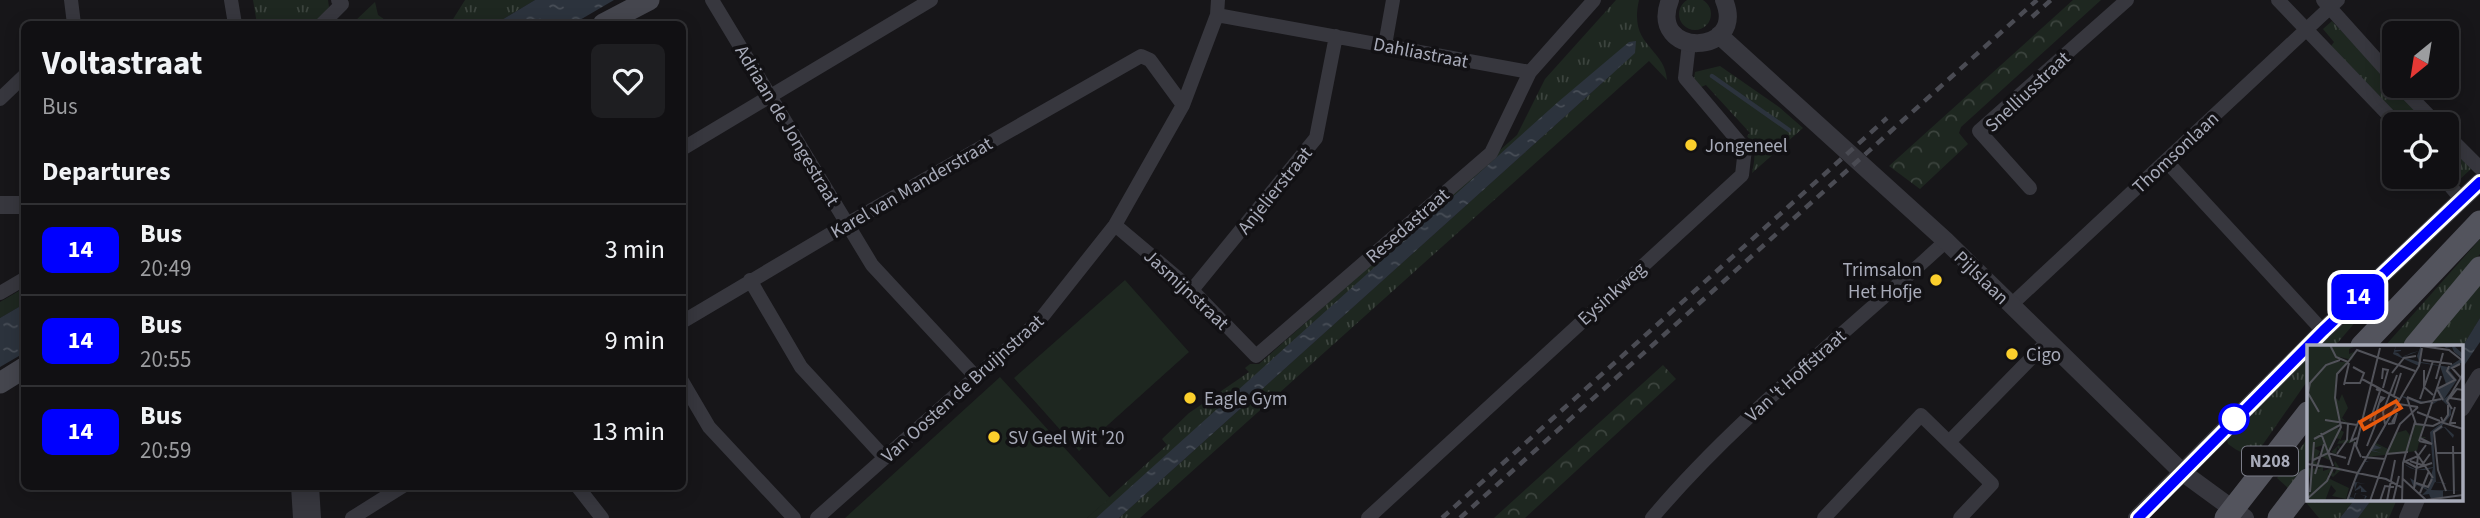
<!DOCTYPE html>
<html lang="en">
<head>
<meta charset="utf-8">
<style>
  :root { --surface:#111013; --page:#1e1e21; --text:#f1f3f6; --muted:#9c9da0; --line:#303033 }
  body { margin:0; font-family:"Source Sans 3",sans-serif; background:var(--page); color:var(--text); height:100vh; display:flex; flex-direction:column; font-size:26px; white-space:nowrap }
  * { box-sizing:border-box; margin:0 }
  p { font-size:23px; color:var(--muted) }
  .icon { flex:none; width:38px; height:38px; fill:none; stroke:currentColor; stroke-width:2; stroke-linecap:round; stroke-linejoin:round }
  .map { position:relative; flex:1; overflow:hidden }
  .panel { position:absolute; left:21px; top:21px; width:665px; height:469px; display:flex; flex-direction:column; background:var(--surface); border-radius:10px; box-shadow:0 4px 18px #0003,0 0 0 2px var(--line) }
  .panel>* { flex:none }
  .badge { padding:0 14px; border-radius:10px; font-size:24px; line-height:46px }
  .needle { width:46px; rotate:210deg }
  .tools { position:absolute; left:2382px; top:21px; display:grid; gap:14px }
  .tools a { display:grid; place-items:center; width:77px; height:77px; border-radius:10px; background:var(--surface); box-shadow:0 4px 18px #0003,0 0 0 2px var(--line); font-size:35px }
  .map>.badge { position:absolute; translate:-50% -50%; box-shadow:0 0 0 4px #fff }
  h2 { padding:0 21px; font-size:26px; line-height:63px }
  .round { display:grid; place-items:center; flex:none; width:74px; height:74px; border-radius:10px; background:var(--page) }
  .summary { display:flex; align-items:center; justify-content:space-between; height:119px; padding:0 21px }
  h1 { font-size:33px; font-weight:700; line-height:52px }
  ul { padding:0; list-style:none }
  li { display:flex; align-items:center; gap:21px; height:91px; padding:0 21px; border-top:2px solid var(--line) }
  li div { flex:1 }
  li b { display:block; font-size:26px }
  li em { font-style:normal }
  li .badge { min-width:77px; font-weight:700; text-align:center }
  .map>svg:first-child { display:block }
  .grass { fill:url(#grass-tufts) }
  .forest { fill:url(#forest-crowns) }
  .pitch { fill:#1e2720 }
  .water { fill:url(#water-ripples) }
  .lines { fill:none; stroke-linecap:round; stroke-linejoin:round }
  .stream { stroke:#2c333d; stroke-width:4.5 }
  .minor { stroke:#37373e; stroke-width:14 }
  .tertiary { stroke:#37373e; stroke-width:18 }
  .secondary { stroke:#45464e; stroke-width:21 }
  .primary { stroke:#53545d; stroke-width:23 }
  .rail { stroke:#4a4b53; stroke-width:4.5; stroke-dasharray:9 7; stroke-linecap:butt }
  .line-casing { stroke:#fff; stroke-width:16 }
  .line { stroke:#00f; stroke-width:10 }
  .poi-dot { fill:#fbcf2c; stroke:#121114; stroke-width:2.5 }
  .stop-dot { fill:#fff; stroke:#00f; stroke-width:3.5 }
  .labels { text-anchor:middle; stroke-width:7; stroke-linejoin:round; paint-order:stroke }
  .shield { fill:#121114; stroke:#7b7d88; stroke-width:2 }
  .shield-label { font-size:18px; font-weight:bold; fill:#a8abb9 }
  .street-label { font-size:19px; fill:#a8abb9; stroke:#121114 }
  .poi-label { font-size:19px; fill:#a8abb9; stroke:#121114; text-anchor:start }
  .inset-road { fill:none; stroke:#515259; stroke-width:2 }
  .view { fill:#e8590c; fill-opacity:0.15; stroke:#e8590c; stroke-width:3.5 }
  .inset-edge { fill:none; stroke:#a8abb9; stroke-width:3.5 }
</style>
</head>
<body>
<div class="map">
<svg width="2480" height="518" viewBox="0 0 2480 518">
  <defs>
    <pattern id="grass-tufts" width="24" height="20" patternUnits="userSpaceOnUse" patternTransform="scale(1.75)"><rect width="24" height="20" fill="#1e2720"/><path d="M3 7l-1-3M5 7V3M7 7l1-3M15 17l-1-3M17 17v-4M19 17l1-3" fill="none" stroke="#3c443e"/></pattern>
    <pattern id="forest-crowns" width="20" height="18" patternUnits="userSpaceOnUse" patternTransform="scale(1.75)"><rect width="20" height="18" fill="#1e2720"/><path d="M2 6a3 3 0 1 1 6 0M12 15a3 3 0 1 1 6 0" fill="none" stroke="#3c443e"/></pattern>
    <pattern id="water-ripples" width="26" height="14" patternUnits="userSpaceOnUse" patternTransform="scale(1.75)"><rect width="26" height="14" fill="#2c333d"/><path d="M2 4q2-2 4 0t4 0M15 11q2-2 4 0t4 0" fill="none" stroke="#484e57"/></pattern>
  </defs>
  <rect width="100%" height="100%" fill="#171619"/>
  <path class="grass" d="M1679 14a16 16 0 1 1 32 0a16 16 0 1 1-32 0Z
    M253,0H328L329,7L317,24H257Z
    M465,0H535L495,24H450Z
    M1616,0H1639C1628,47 1665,47 1667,80L1649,61L1140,518H1119L1611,75L1510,148L1135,485L1096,518H1087L1167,445L1162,439L1189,413L1249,372L1245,368L1250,364H1259L1517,135L1545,79Z
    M375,2L378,15L391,24H359L355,21Z
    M2332,21L2429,124H2405L2331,46L2334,42L2323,29Z
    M1720,66L1779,107L1803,128L1752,173C1755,158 1757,149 1747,136L1750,133L1706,85L1701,87L1694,78L1695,72Z
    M2447,143L2471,169L2458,181L2447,168Z
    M2480,239V254L2404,346H2385Z
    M2480,280V318L2461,349L2428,346Z
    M2390,281L2335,346H2320Z
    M24,288V304L0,318V302Z
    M2308,358V380L2259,450C2247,458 2238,451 2228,444L2227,440Z
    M2308,438V464L2289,489L2277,478Z
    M2308,495V499H2355L2340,518H2319L2304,500Z
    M2372,499H2397L2389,518H2358Z"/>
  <path class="forest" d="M2073,0H2101L1961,127L1959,133L1968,144L1920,189L1889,166Z
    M1663,365L1676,379L1525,518H1494Z"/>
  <path class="pitch" d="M1125,280L1189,352L1079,451L1014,378Z
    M1000,377L1110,498L1087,518H845Z"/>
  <path class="water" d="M535,0H614L573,24H495Z
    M1636,41L1635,53L1611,75L1119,518H1096L1558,102L1629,42Z
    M24,304V353L0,367V318Z
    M2480,318V342L2461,370V349Z
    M2355,499H2372L2358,518H2340Z"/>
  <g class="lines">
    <path class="stream" d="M1712,76L1789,130"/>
    <path class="minor" d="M71,0L74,24
      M231,0L235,24
      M712,0L872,265L975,376
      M2278,0L2397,124
      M2323,0L2394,79
      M1217,15L1530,72L1594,0
      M322,24L342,4L338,0
      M1385,45L1393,0
      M2400,86L2437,124
      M0,99L24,76
      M2446,134L2480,168
      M682,149L931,0
      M2166,161L2323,331
      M2443,177L2461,199
      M2030,188L1979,131L2127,0
      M1115,225L1192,290L1256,356L1491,153L1530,72
      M750,280L801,367L885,458
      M1192,290L1316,138L1336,36
      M0,293L24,279
      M2011,305L2338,0
      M682,322L847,224L1141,56L1150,60L1183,105
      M682,381L709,427L794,518
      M1949,442L2047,342
      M298,486L300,518
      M312,486L314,518
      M577,486L602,518
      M352,518L403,486
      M817,518L1039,321L1115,225L1183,105L1217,15L1218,0
      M1368,518L1742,175L1745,149L1685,78L1689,43
      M1652,518C1739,415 1847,333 1946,241
      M1824,518L1921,415L1992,484L1960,518"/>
    <path class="tertiary" d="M1670,0C1647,58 1748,57 1724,0
      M1719,35L1946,241L2182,472L2245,518
      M0,205H24
      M2461,408L2480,377
      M2137,518L2323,331L2480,182
      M2408,518L2416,499"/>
    <path class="secondary" d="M603,24L649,0
      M0,383L24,368"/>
    <path class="primary" d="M2362,346L2480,222
      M2415,346L2480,268
      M2226,518L2308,413
      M2279,518L2308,480"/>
    <path class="rail" d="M2032,17L2051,0
      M1442,518L1887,118
      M1460,518L2037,0"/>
  </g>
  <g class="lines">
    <g class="line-casing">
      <path id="line" d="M2138,518L2323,331L2480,182"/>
    </g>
    <use href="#line" class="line"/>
  </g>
  <g class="poi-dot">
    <circle cx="1691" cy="145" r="7"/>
    <circle cx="1936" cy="280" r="7"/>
    <circle cx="2012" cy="354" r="7"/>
    <circle cx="1190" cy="398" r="7"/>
    <circle cx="994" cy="437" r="7"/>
  </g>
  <circle class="stop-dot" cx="2234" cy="419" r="14"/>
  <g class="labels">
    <rect class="shield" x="2242" y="446.5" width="56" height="29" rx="5"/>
    <g class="shield-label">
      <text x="2270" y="467">N208</text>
    </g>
    <g class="street-label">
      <text transform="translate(1421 52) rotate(11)" y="7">Dahliastraat</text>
      <text transform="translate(2027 91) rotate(-43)" y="7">Snelliusstraat</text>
      <text transform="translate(788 125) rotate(59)" y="7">Adriaan de Jongestraat</text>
      <text transform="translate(2175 152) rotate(-43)" y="7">Thomsonlaan</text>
      <text transform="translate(911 187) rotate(-30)" y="7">Karel van Manderstraat</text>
      <text transform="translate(1274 190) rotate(-51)" y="7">Anjelierstraat</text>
      <text transform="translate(1407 225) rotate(-41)" y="7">Resedastraat</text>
      <text transform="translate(1982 277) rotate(44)" y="7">Pijlslaan</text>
      <text transform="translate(1187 289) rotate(43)" y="7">Jasmijnstraat</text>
      <text transform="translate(1611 293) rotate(-42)" y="7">Eysinkweg</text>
      <text transform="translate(1795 375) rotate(-42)" y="7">Van 't Hoffstraat</text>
      <text transform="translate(962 388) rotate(-42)" y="7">Van Oosten de Bruijnstraat</text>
    </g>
    <g class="poi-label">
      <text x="1705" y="152">Jongeneel</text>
      <text x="1922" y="276" text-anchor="end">Trimsalon<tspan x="1922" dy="22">Het Hofje</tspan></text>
      <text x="2026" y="361">Cigo</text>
      <text x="1204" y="405">Eagle Gym</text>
      <text x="1008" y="444">SV Geel Wit '20</text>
    </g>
  </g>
  <g transform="translate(2307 345)">
    <rect width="156" height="156" fill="#171619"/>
    <path d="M0,0H52L42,4V9L49,6L45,15L33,12L27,17H41L30,30L28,52L32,56L35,49L41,63L35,73L41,78L32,74L30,83L37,87L33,96L40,94L49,97L55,82L49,97L30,99L33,94L28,93L22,108L29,109L24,107L32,100L34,106L30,102L29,111L21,108L24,116L14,111L16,100L7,103L13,106L8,117L16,120V126L25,123L27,129L30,124L27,119L28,116L34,125L26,132L21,128V133L42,143L39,154L25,151L29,146L24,140L18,156H0L4,138L0,123L14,124L5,119L6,114L0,117ZM107,80H116L114,92H118L119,93H113L110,106L61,112L69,98L81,104L89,88L99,85L105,93Z" fill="#1e2720"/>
    <path d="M89,0L88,5H94V0V6L87,7L91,8L95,12H96L97,11L100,10L104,8L112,6L96,12L112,17L110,11L114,0V17L141,22L155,13L147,7L145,2L139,3L136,0H146L155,8L156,17L142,25L150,35L137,54L151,42L141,57L156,56L142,57L144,63V70L134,82H138L147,90L146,93L137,82L126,89L129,137L138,138L139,139L128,137L124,145L156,146H136V153L125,156L122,149L115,150L120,145L110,140L107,143L103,133L121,144L126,123L118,125H109L103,123L97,119L110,125L126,122L123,87L136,77L143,63L135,55L113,59L95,52L68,100L75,103L65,105L75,108L64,106L59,116L62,117H58L48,137L59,139L50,138L48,145L53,140L60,147H54V143L48,146L47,138L43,152L47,153L48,148L60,151L61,147L60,151L57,156L58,151L49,148L47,154L53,156H40L46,137L112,21L86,9ZM114,18L133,21L139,39L130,45L134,54L126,59L95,51Z" fill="#2c333d" fill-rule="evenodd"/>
    <path class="inset-road" d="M23,0L29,12L41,17L50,5L108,26M107,0L142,5L156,16M116,15L145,19M153,19L145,23L154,33M117,25V42L126,50M85,28L97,13L109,11M55,34L92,54M75,34L76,24L81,25L76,43M129,34L136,8M37,38H53L57,28L46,22M37,40L42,18M156,45L150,44L143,53L156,55M87,50L94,28M100,52L114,58L134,54M100,53L109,79L126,81L134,77L156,84M113,54L126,16M136,55L130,44L148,35L140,26L142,21M85,58L111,62M148,62L143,78H149M145,64L140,56L156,29M12,67L1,48L3,38L19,20L33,15M110,67L133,76M134,72L136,77L141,70V60M18,75L50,80M63,76L73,46L69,44M69,77L67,75L74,52L77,53L72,58M78,79L76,67L90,30M81,79L87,78L90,68L85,77M135,81L127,87L131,125L139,146M14,88L26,121M50,93L44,96L52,75M7,94L33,80M112,96L134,31M112,96L125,99L113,93M60,101L69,78M146,101L147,149M108,106L126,133M21,108L34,82L28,53L30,29L41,17M80,108L93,79L111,62M129,108H156M30,109L40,95L41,79M79,109L101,107M54,112L49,101L73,3M55,112L78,114M6,115L21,108L39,113M103,116L115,120L123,109M97,117L111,111L119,100M99,117L110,123L125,118M0,119L27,123M41,120L48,97M27,123L79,134L96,143M8,129L17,99M50,129L112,21L115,3M96,134L119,155L156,150M109,138L121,142L125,134M107,144L111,111M3,147L7,97M113,148L122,126M0,154L20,136L26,123M40,156L50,129M63,156L80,108M73,156L78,141L87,142M80,156L88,115M86,156L92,131M95,156L96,118L108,77"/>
    <path class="view" d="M89,56L94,63L57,84L53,77Z"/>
    <rect width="156" height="156" class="inset-edge"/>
  </g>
</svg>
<div class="tools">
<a><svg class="needle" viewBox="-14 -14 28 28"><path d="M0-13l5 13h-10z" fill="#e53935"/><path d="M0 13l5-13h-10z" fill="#9c9da0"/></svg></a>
<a><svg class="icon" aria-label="locate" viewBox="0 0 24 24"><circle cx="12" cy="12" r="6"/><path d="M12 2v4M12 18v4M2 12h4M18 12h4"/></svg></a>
</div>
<b class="badge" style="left:2358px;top:297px;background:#00f;color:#fff">14</b>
<section class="panel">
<div class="summary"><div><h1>Voltastraat</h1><p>Bus</p></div><a class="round"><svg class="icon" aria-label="heart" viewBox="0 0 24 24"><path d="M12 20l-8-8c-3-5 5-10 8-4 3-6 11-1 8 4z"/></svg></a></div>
<h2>Departures</h2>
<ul>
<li><span class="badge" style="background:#00f;color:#fff">14</span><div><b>Bus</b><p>20:49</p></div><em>3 min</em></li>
<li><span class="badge" style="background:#00f;color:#fff">14</span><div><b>Bus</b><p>20:55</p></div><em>9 min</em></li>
<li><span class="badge" style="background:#00f;color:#fff">14</span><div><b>Bus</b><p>20:59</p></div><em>13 min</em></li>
</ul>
</section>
</div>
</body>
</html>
